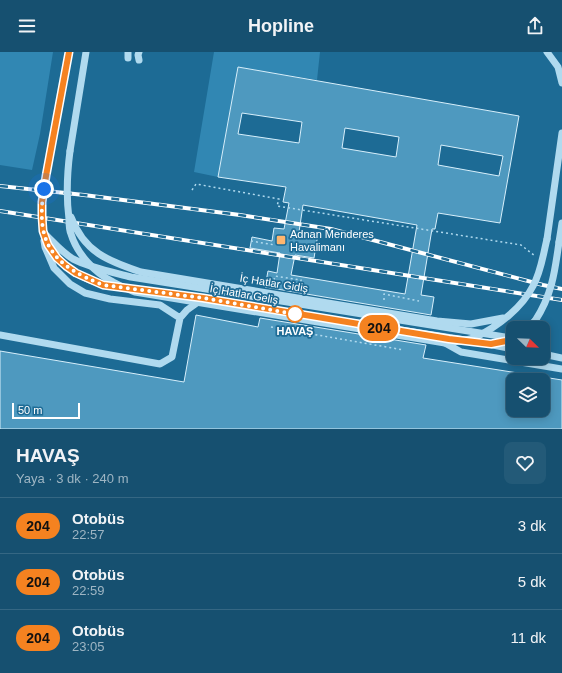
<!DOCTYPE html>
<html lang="tr">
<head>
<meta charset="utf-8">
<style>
  :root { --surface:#165070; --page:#235a78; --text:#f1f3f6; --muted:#9eb5c3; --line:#356783 }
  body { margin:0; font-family:Helvetica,sans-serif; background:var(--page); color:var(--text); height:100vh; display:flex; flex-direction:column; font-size:15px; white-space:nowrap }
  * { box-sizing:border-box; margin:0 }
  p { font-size:13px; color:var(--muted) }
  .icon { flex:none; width:22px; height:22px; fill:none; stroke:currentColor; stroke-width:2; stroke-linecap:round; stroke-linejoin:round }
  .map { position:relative; height:377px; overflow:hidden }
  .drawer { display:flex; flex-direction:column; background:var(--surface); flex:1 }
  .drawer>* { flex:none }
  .badge { padding:0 8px; border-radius:13px; font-size:14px; line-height:26px }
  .needle { width:26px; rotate:113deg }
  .fabs { position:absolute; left:506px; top:269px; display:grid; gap:8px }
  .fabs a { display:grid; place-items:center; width:44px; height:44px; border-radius:8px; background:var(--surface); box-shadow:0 2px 10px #0003,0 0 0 1px var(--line); font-size:20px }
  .scale { position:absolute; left:12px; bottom:10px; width:68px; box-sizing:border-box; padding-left:4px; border:2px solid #fff; border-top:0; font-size:11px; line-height:14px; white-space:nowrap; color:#fff; -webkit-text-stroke:3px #1d6b95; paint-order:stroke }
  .you { position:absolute; width:20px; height:20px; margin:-10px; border:3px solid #fff; border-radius:50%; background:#1a73e8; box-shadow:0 0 0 6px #1a73e833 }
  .map>.badge { position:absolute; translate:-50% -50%; box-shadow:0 0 0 2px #fff }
  .round { display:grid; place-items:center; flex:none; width:42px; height:42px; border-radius:8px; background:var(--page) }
  .head { display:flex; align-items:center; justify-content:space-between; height:68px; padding:0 16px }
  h1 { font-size:19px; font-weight:700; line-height:30px }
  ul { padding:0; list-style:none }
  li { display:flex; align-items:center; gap:12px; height:56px; padding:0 16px; border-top:1px solid var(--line) }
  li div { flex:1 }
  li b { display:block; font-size:15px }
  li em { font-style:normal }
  li .badge { min-width:44px; font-weight:700; text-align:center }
  header { display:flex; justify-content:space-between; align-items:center; height:52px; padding:0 16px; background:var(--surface); font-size:18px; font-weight:700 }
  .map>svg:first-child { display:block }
  .green { fill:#3187b3 }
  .building { fill:#4e99bf; stroke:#d7effb; fill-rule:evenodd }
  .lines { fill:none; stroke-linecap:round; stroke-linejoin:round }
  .path { stroke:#b0daef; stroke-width:1.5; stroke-dasharray:2 3; stroke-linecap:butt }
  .minor { stroke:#b0daef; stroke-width:7 }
  .rail-casing { stroke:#fff; stroke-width:4 }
  .rail { stroke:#1d6b95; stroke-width:2.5; stroke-dasharray:8; stroke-linecap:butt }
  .minor-bridge { stroke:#b0daef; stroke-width:7 }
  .line-casing { stroke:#fff; stroke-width:9 }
  .line { stroke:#f58220; stroke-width:6 }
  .walk { stroke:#fff; stroke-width:4; stroke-dasharray:0 7.2 }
  .poi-dot { fill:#feb66f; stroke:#1d6b95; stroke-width:1.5 }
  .stop-dot { fill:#fff; stroke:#f58220; stroke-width:2 }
  .labels { text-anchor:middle; stroke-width:3.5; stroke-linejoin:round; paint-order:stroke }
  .poi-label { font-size:11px; fill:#fff; stroke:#1d6b95; text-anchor:start }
  .street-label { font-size:11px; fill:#fff; stroke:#1d6b95 }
  .stop-label { font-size:11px; font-weight:bold; fill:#fff; stroke:#1d6b95 }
</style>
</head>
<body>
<header><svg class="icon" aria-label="menu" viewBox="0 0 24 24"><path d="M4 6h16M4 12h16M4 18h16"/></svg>Hopline<svg class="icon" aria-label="share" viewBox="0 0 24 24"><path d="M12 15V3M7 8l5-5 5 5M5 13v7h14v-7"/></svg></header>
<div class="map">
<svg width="562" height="377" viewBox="0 0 562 377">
  <rect width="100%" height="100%" fill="#1d6b95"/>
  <path class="green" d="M0,0H53L40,82L32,118L0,113Z
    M214,0H320L317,28L238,15L218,125L194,120Z"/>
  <path class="building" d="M238,15L519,64L500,171L438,161L435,177H432L421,243L434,245L431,263L265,235L268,219L277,221L280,201L250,196L252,185L272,189L274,176L284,177L289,151L283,150L286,135L218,125ZM242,61L302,70L299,91L238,82ZM345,76L399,85L396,105L342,96ZM441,93L503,104L499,124L438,113ZM303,153L417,173L405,242L291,223L295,203L314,206L318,182L299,180Z
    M196,263L258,275L260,266L426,293L423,306L537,324V328H513V358H543V325L562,328V377H0V299L184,330Z"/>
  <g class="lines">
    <path class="path" d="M192,138L196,132L279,147L277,154L521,193L535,204
      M251,189L275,193
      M274,228L275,224L301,228V232
      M384,248V242L419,249
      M271,275L404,298"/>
    <path class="minor" d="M139,0L138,3L139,8
      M547,0L558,15L562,31
      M128,6V0
      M70,99L86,0
      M46,124L69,0
      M43,179C58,217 83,230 122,236
      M47,184C55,192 63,201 73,207C91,216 112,220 131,225L512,286
      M547,187L562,81
      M44,189L45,195L54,216L70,232L85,241L110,247L160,253L180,266L187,258L201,248
      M559,190L562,171
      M156,240L491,292L506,289L513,285
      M527,276L535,269
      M0,283L160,312L172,305L180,266
      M445,291L461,300L562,317
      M493,293L513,297
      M543,302L562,306"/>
    <g class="rail-casing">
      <path id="rail" d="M0,134L84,143L240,163L331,177L543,233L562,237
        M0,159L562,248"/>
    </g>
    <use href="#rail" class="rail"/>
    <path class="minor-bridge" d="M70,99C67,122 66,144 69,167C69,172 69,178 71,182C77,202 95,221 113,230C120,234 128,237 135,240L445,291C456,290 466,289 476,285C497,275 522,256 533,234C541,220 543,203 547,187
      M71,165C84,200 108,209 141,220L437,269L471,272L503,266
      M43,179L42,150L46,124
      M535,269C552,243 555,219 559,190"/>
  </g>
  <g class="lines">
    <g class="line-casing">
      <path id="line" d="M69,0L46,124L42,150V164L43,179L48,193L57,206L66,214L76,221L103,233L203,246L449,287L491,292L506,289L513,285"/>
    </g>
    <use href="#line" class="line"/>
    <path class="walk" d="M44,137C35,192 53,213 103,233L203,246L295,262"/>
  </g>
  <rect class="poi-dot" x="276" y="183" width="10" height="10" rx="2"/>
  <circle class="stop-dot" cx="295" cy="262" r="8"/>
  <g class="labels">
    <g class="poi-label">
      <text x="290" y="186">Adnan Menderes<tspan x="290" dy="13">Havalimanı</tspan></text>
    </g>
    <g class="street-label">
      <text transform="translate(274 231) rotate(9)" y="4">İç Hatlar Gidiş</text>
      <text transform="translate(244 242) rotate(10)" y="4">İç Hatlar Geliş</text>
    </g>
    <g class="stop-label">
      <text x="295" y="283">HAVAŞ</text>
    </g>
  </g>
</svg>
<div class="fabs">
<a><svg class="needle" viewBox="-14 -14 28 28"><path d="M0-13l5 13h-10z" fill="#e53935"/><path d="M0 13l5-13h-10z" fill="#9eb5c3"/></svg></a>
<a><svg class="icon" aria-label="layers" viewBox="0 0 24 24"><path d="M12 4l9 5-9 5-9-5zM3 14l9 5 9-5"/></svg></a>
</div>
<div class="scale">50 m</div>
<div class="you" style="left:44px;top:137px"></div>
<b class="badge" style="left:379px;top:276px;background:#f58220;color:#111">204</b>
</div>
<section class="drawer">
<div class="head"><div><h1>HAVAŞ</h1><p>Yaya · 3 dk · 240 m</p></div><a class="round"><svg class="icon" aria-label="heart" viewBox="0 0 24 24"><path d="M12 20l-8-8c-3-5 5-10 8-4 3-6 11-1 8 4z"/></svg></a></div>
<ul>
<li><span class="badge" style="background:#f58220;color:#111">204</span><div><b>Otobüs</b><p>22:57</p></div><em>3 dk</em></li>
<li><span class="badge" style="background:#f58220;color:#111">204</span><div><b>Otobüs</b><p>22:59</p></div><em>5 dk</em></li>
<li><span class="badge" style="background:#f58220;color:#111">204</span><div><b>Otobüs</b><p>23:05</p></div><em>11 dk</em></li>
</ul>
</section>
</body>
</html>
